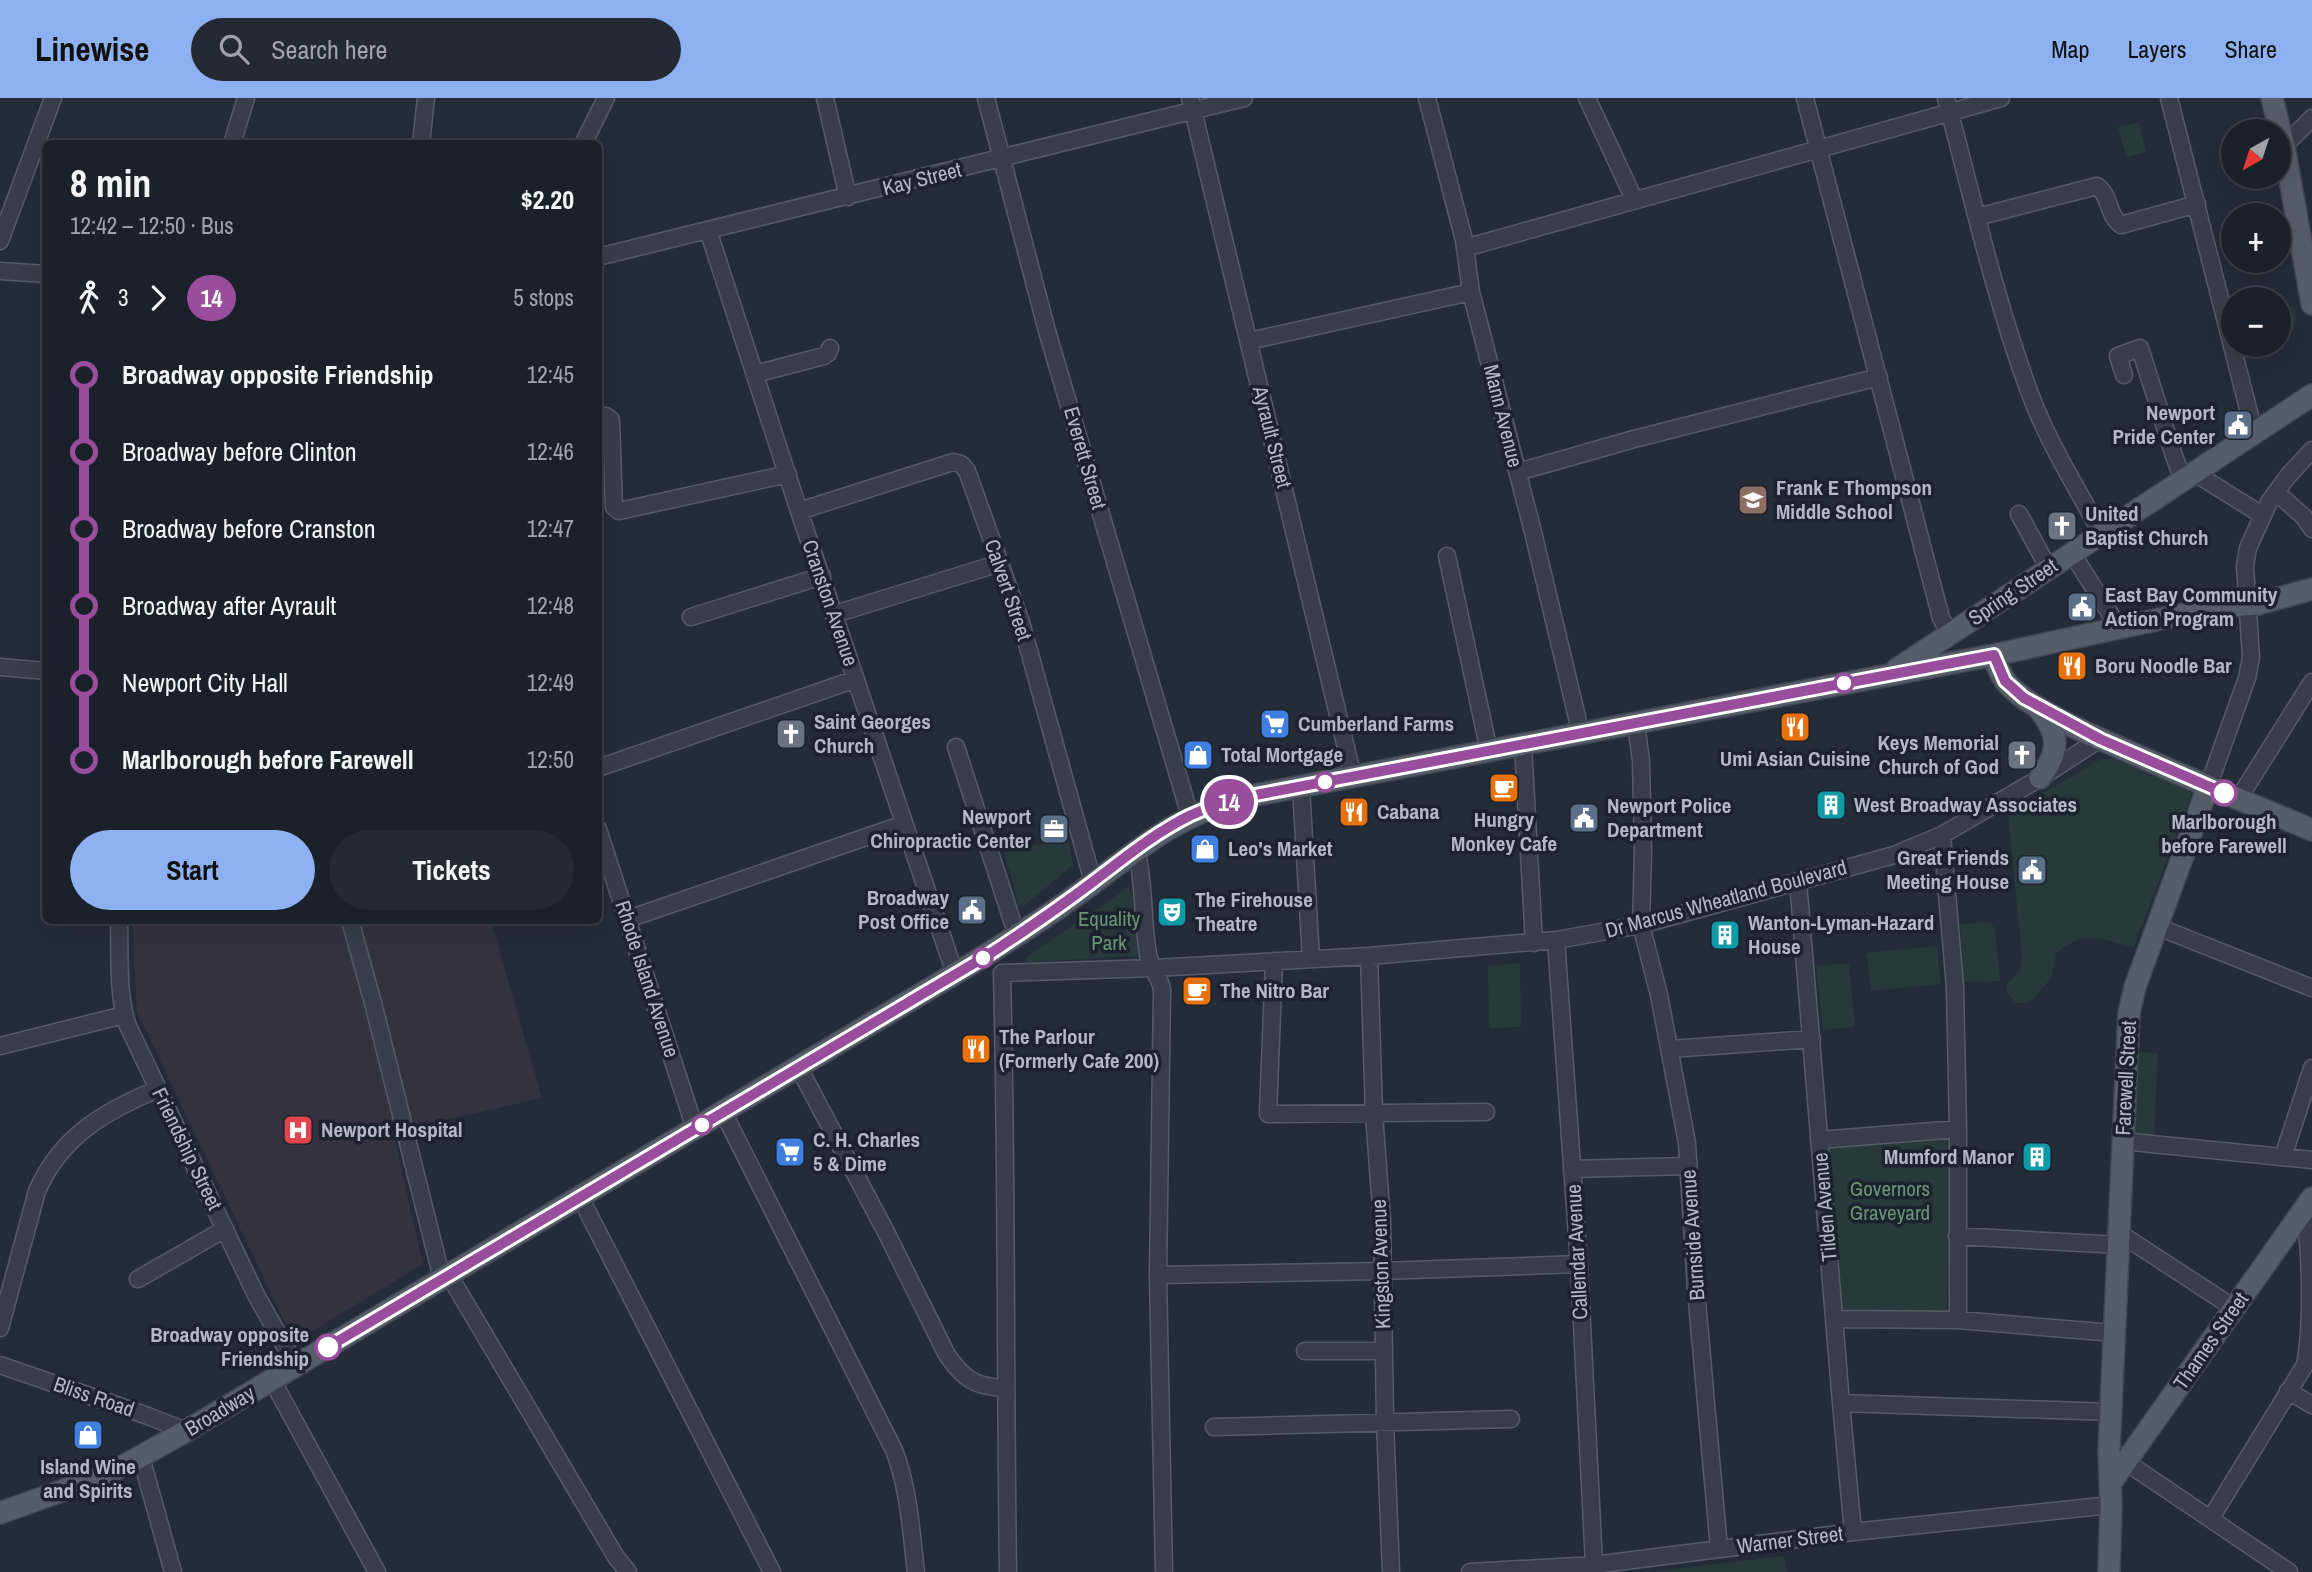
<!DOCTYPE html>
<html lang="en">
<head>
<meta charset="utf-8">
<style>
  :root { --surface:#1b212b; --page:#242933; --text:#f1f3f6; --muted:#a0a3a9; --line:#393e47; --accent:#8db1f0 }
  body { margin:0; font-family:"Archivo Narrow",sans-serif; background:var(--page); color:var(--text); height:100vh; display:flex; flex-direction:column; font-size:26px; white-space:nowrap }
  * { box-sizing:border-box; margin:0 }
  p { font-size:23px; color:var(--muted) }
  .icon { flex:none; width:38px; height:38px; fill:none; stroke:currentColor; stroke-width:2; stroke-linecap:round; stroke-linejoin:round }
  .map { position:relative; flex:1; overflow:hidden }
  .side { position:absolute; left:42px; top:42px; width:560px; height:784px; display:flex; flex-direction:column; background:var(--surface); border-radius:10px; box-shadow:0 7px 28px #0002,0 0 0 2px var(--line) }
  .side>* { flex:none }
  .badge { padding:0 14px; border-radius:23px; font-size:24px; line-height:46px }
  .needle { width:46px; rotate:219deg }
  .buttons { position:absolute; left:2221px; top:21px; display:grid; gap:14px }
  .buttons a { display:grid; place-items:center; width:70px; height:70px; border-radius:50%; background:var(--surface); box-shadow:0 7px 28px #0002,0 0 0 2px var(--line); font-size:35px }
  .map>.badge { position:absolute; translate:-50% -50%; box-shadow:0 0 0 4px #fff }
  .legs { display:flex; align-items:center; gap:10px; height:77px; padding:0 28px; font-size:23px }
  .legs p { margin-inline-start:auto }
  .summary { display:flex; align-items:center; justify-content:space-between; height:119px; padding:0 28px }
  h1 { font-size:38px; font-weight:800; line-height:52px }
  .button { display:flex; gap:14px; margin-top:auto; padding:14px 28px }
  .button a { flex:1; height:80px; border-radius:42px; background:var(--accent); color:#111; font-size:28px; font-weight:800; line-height:80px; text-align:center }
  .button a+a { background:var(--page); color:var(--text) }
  ul { padding:0 28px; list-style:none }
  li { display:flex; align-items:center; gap:24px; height:77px; font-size:26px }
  li i { display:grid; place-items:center; width:10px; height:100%; margin:0 9px; background:currentColor }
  li i::after { content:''; width:18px; height:18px; margin:-9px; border:5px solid; border-radius:50%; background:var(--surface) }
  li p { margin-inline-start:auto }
  li:first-child i { background:linear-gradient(#0000 50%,currentColor 0) }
  li:last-child i { background:linear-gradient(currentColor 50%,#0000 0) }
  header { display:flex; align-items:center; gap:42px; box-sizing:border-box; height:98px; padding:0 35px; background:var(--accent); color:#111 }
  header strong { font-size:33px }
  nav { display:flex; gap:38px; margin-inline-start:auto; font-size:24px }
  .search { width:490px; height:63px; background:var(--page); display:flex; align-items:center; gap:18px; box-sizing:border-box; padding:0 24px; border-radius:38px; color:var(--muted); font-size:26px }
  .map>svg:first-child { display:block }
  .medical { fill:#33323e }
  .green { fill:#27393b }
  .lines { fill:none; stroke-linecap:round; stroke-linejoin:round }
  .minor-casing { stroke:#555c67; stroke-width:19 }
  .major-casing { stroke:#404752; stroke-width:24 }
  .minor { stroke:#373e49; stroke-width:16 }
  .major { stroke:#555d69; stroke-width:21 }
  .line-1-casing { stroke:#fff; stroke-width:16 }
  .line-1 { stroke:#994d9d; stroke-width:10 }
  .stop-1-dot { fill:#fff; stroke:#994d9d; stroke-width:3.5 }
  .labels { text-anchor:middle; stroke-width:7; stroke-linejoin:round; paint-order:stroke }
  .street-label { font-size:21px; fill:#b2b9c5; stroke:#1c232e }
  .poi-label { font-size:21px; font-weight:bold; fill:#b2b9c5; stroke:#1c232e; text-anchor:start }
  .stop-label { font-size:21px; font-weight:bold; fill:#b2b9c5; stroke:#1c232e }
  .park-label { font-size:21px; fill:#6b9475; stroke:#1c232e }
</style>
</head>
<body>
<header>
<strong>Linewise</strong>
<div class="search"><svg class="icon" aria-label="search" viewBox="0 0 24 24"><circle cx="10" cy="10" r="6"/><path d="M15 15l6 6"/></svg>Search here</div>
<nav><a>Map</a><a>Layers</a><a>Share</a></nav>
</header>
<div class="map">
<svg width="2312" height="1474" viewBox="0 0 2312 1474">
  <rect width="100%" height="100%" fill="#242c39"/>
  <path class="medical" d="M132,823H491L542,1000L393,1034L423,1166L294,1244L137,914Z"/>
  <path class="green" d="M2139,24L2146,54L2126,59L2118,29Z
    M2280,204L2294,210L2297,222L2294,232L2290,231L2283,236L2279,235Z
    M2101,661H2114L2193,693L2134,849C2100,842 2085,831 2056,855L2052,878L2039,895L2028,905H2016L2006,894L2007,886L2020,873L2022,858L2008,716Z
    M1068,741L1073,767L1020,811L1004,753Z
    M1129,789L1132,794L1138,858L1027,864L1026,859Z
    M1990,824L1995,831L2000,883L1964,884L1960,826Z
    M1937,848L1941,886L1871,893L1867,855Z
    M1520,865L1521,929L1489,930L1488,868Z
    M1849,865L1855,929L1823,932L1816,868Z
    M2137,954L2158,955L2154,1037L2135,1035Z
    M1950,1040L1947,1215L1839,1211L1825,1048Z
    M1784,1458L1787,1474H1649Z"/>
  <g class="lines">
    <g class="minor-casing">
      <path id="minor" d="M825,0L848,99
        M986,0L1047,233L1190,718
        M1190,0L1353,679
        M1427,0L1464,142L1471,194L1533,434L1581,636
        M1587,0L1634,101
        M1805,0L1941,520L1950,536
        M1946,0C1972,98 1994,198 2029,293C2047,343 2076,388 2101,435
        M2169,0L2254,334
        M232,46L246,0
        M421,46L426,0
        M583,46L606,0
        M2284,48L2312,20
        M1977,119L2097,88C2111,98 2107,117 2121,127L2197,106
        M708,132L799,413L955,876
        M0,143L53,0
        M1465,150L2001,0
        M598,159L1244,0
        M0,173L46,176
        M1249,243L1471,194
        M755,276L824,258L828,255L830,250
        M2124,277L2118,258L2140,250L2174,358L2179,371L2187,379
        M598,319L606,318L611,322L614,409L619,413L788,376
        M1518,374L1634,341L1879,279
        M2193,374L2262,417
        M2276,394L2304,419L2312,431
        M799,413L953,364L961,366L967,373L1021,524L1093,784
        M2019,416L2049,471
        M2072,455L2119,530
        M1447,458L1489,653
        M835,516L1000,465
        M691,519L822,478
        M0,569L46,573
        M1636,626L1641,663L1643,753L1641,827L1659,897L1687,1045L1696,1192L1719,1451
        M1523,647L1534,845
        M956,649L1017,838
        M598,670L856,581
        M1301,689L1311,861
        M2208,689L2247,580L2251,559L2245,468L2248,450L2269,404L2288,378L2312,352
        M2239,700L2312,584
        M598,731L695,1031
        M1942,737L1955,889L1958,1031V1222
        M1136,751C1145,786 1142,821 1148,856C1150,869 1160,879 1162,892L1158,1177L1164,1474
        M1798,783L1841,1305L1853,1434
        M628,821L904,726
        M119,822C120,855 117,898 128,928L256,1197L296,1268
        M350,822L373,905L442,1181
        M2158,829L2312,890
        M1556,842L1579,1166L1594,1467
        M1369,858L1374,1016L1382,1123L1385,1325L1391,1474
        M1274,863L1268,1016L1486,1014
        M1002,875L1154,870L1369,858L1556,842L1641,827L1894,757L1942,737L2040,680L2100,641
        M1002,875C1007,1074 1005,1274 1008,1474
        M0,948L124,917
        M1670,951L1812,941
        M799,970L886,1134L947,1257C964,1281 975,1289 1005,1290
        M723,1014L894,1352C909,1391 911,1433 916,1474
        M1819,1042L1958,1031
        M2122,1043L2312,1062
        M2283,1059L2312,970
        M1572,1071L1688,1068
        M580,1099L772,1474
        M2119,1135L2234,1210
        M1957,1138L2119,1147
        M449,1177L616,1459L628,1474
        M1158,1177L1382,1173L1579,1166
        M138,1181L225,1131
        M1834,1221L1958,1222L2114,1235
        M0,1230L37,1093C61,1038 105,1013 158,991
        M1305,1253H1384
        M0,1267L148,1318L186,1333
        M272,1282L377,1474
        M2288,1293L2312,1307
        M1841,1305L2111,1314
        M1214,1329L1511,1321
        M2117,1358L2289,1474
        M141,1359L173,1474
        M2211,1420L2305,1267C2312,1233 2312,1146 2303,1113
        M1470,1474L1594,1467L1853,1434L2111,1407"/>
    </g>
    <g class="major-casing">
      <path id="major" d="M2272,0L2284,48L2312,206
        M1994,557C1998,571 2003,584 2015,593C2037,613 2086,635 2114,647C2180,677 2246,704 2312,732
        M1897,571L2312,297
        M2038,610C2060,636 2060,653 2040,680
        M2110,1386L2312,1100
        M0,1415L95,1381L129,1365L186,1333L973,865C1014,840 1054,814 1093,785C1146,745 1179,717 1245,699L1994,557L2216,509L2258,506L2312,491
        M2109,1474L2111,1407L2109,1353L2129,915L2135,889L2208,689"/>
    </g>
    <use href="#minor" class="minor"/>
    <use href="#major" class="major"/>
  </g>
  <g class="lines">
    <g class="line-1-casing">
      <path id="line-1" d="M328,1249L988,857C1023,834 1057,811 1090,786C1122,762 1153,736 1189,718C1206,710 1226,704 1245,699L1994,557L2005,583L2024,600L2100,641L2224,695"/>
    </g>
    <use href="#line-1" class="line-1"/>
  </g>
  <defs>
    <g id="civic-square" transform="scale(1.575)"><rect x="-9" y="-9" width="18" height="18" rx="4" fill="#5c6f8a" stroke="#1c232e"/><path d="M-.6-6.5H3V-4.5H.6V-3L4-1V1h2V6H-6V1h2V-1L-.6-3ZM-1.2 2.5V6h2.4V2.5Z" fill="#fff"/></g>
    <g id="school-square" transform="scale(1.575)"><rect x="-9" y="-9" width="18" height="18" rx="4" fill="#8d6e63" stroke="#1c232e"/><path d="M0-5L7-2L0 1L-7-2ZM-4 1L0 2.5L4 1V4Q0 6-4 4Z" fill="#fff"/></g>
    <g id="church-square" transform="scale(1.575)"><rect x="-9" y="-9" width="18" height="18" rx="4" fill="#6b7280" stroke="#1c232e"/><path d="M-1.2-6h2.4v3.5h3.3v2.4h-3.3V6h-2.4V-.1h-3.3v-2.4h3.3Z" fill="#fff"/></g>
    <g id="restaurant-square" transform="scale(1.575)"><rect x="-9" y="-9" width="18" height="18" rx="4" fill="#e8710a" stroke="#1c232e"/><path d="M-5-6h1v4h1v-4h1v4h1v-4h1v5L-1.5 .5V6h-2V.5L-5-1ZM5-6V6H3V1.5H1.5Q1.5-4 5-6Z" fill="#fff"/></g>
    <g id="supermarket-square" transform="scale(1.575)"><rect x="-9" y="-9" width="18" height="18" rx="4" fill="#3f7fe0" stroke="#1c232e"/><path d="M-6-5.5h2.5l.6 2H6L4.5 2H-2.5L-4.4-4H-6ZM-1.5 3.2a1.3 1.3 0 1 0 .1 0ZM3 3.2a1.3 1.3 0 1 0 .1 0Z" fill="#fff"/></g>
    <g id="shop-square" transform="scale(1.575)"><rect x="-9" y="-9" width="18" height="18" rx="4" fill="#3f7fe0" stroke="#1c232e"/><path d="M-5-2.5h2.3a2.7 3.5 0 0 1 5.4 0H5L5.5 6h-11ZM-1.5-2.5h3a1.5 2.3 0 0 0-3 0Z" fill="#fff"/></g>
    <g id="cafe-square" transform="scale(1.575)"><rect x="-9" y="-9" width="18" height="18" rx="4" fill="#e8710a" stroke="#1c232e"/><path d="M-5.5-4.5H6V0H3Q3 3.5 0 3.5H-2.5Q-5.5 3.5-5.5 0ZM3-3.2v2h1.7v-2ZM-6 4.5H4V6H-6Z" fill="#fff"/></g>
    <g id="building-square" transform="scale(1.575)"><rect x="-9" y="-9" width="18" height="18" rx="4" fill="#0f9aa8" stroke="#1c232e"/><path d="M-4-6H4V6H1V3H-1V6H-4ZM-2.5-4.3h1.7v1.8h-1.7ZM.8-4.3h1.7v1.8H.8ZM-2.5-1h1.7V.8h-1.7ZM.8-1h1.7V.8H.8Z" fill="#fff"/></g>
    <g id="office-square" transform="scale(1.575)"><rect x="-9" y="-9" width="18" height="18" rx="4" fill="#5c6f8a" stroke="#1c232e"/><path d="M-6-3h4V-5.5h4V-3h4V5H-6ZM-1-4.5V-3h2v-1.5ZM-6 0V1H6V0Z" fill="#fff"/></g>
    <g id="theatre-square" transform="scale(1.575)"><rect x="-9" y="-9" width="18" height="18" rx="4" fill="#0f9aa8" stroke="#1c232e"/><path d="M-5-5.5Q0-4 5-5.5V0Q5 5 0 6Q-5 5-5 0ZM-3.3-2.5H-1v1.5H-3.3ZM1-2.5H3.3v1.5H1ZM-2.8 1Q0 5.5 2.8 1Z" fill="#fff"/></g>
    <g id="hospital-square" transform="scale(1.575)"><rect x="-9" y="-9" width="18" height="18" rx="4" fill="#e0444e" stroke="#1c232e"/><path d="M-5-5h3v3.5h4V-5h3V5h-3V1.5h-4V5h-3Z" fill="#fff"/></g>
  </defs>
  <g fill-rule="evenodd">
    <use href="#civic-square" x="2238" y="327"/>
    <use href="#school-square" x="1753" y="402"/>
    <use href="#church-square" x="2062" y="428"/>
    <use href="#civic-square" x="2082" y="509"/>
    <use href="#restaurant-square" x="2072" y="568"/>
    <use href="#supermarket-square" x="1275" y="626"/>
    <use href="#restaurant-square" x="1795" y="629"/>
    <use href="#church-square" x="791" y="636"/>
    <use href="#shop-square" x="1198" y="657"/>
    <use href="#church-square" x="2022" y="657"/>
    <use href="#cafe-square" x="1504" y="690"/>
    <use href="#building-square" x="1831" y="707"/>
    <use href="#restaurant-square" x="1354" y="714"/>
    <use href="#civic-square" x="1584" y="720"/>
    <use href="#office-square" x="1054" y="731"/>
    <use href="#shop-square" x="1205" y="751"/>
    <use href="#civic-square" x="2032" y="772"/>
    <use href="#civic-square" x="972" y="812"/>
    <use href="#theatre-square" x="1172" y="814"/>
    <use href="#building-square" x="1725" y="837"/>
    <use href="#cafe-square" x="1197" y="893"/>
    <use href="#restaurant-square" x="976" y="951"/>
    <use href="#hospital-square" x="298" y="1032"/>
    <use href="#supermarket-square" x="790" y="1054"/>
    <use href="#building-square" x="2037" y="1059"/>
    <use href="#shop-square" x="88" y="1337"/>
  </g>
  <g class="stop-1-dot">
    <circle cx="1844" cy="585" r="9"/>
    <circle cx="1325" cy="684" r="9"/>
    <circle cx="2224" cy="695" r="12"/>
    <circle cx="983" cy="860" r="9"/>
    <circle cx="702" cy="1027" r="9"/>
    <circle cx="328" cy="1249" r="12"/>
  </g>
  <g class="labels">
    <g class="street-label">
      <text transform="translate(922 81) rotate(-14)" y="7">Kay Street</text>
      <text transform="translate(1503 318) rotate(76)" y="7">Mann Avenue</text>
      <text transform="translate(1272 339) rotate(76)" y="7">Ayrault Street</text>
      <text transform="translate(1085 360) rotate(74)" y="7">Everett Street</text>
      <text transform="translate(1008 492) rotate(71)" y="7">Calvert Street</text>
      <text transform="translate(2013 494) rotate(-34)" y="7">Spring Street</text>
      <text transform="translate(830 505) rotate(71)" y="7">Cranston Avenue</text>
      <text transform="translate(1726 801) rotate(-15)" y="7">Dr Marcus Wheatland Boulevard</text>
      <text transform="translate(647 881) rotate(72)" y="7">Rhode Island Avenue</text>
      <text transform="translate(2126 980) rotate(-87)" y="7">Farewell Street</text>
      <text transform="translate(187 1051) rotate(64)" y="7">Friendship Street</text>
      <text transform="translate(1825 1109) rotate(-95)" y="7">Tilden Avenue</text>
      <text transform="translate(1693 1137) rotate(-94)" y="7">Burnside Avenue</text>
      <text transform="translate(1577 1154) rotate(-93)" y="7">Callendar Avenue</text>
      <text transform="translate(1381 1166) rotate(-92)" y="7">Kingston Avenue</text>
      <text transform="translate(2211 1243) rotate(-55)" y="7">Thames Street</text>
      <text transform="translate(94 1299) rotate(19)" y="7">Bliss Road</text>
      <text transform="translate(220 1313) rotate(-31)" y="7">Broadway</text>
      <text transform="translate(1790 1442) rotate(-7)" y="7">Warner Street</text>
    </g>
    <g class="poi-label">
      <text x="2215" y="322" text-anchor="end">Newport<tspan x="2215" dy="24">Pride Center</tspan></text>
      <text x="1776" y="397">Frank E Thompson<tspan x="1776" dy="24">Middle School</tspan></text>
      <text x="2085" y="423">United<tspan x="2085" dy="24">Baptist Church</tspan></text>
      <text x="2105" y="504">East Bay Community<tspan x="2105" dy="24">Action Program</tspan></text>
      <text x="2095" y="575">Boru Noodle Bar</text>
      <text x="814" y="631">Saint Georges<tspan x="814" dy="24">Church</tspan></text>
      <text x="1298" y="633">Cumberland Farms</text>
      <text x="1999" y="652" text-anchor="end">Keys Memorial<tspan x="1999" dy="24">Church of God</tspan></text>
      <text x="1221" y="664">Total Mortgage</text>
      <text x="1795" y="668" text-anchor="middle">Umi Asian Cuisine</text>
      <text x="1854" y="714">West Broadway Associates</text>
      <text x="1607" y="715">Newport Police<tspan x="1607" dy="24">Department</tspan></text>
      <text x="1377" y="721">Cabana</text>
      <text x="1031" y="726" text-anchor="end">Newport<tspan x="1031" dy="24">Chiropractic Center</tspan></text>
      <text x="1504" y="729" text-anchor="middle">Hungry<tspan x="1504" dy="24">Monkey Cafe</tspan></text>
      <text x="1228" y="758">Leo's Market</text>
      <text x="2009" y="767" text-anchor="end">Great Friends<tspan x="2009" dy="24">Meeting House</tspan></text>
      <text x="949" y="807" text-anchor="end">Broadway<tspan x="949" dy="24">Post Office</tspan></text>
      <text x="1195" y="809">The Firehouse<tspan x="1195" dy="24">Theatre</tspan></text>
      <text x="1748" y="832">Wanton-Lyman-Hazard<tspan x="1748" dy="24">House</tspan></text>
      <text x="1220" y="900">The Nitro Bar</text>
      <text x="999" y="946">The Parlour<tspan x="999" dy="24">(Formerly Cafe 200)</tspan></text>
      <text x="321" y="1039">Newport Hospital</text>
      <text x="813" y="1049">C. H. Charles<tspan x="813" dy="24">5 &amp; Dime</tspan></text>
      <text x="2014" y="1066" text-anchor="end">Mumford Manor</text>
      <text x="88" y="1376" text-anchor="middle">Island Wine<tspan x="88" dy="24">and Spirits</tspan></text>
    </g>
    <g class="stop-label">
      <text x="2224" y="731">Marlborough<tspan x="2224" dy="24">before Farewell</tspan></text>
      <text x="309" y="1244" text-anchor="end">Broadway opposite<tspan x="309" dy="24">Friendship</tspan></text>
    </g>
    <g class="park-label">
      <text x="1109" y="828">Equality<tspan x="1109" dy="24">Park</tspan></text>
      <text x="1890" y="1098">Governors<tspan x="1890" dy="24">Graveyard</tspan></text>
    </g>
  </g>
</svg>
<div class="buttons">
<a><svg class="needle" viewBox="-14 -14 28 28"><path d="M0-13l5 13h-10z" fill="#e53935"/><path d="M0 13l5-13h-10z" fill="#a0a3a9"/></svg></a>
<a>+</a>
<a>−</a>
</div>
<b class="badge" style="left:1229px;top:704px;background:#994d9d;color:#fff">14</b>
<section class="side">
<div class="summary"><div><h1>8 min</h1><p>12:42 – 12:50 · Bus</p></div><b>$2.20</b></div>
<div class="legs"><svg class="icon" aria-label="walk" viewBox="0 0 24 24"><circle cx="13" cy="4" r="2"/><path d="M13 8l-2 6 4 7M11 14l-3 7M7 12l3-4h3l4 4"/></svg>3<svg class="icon" aria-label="forward" viewBox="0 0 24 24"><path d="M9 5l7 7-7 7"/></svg><b class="badge" style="background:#994d9d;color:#fff">14</b><p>5 stops</p></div>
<ul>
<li><i style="color:#994d9d"></i><b>Broadway opposite Friendship</b><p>12:45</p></li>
<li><i style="color:#994d9d"></i><span>Broadway before Clinton</span><p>12:46</p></li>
<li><i style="color:#994d9d"></i><span>Broadway before Cranston</span><p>12:47</p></li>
<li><i style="color:#994d9d"></i><span>Broadway after Ayrault</span><p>12:48</p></li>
<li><i style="color:#994d9d"></i><span>Newport City Hall</span><p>12:49</p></li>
<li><i style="color:#994d9d"></i><b>Marlborough before Farewell</b><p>12:50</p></li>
</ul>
<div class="button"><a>Start</a><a>Tickets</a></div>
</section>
</div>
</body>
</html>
